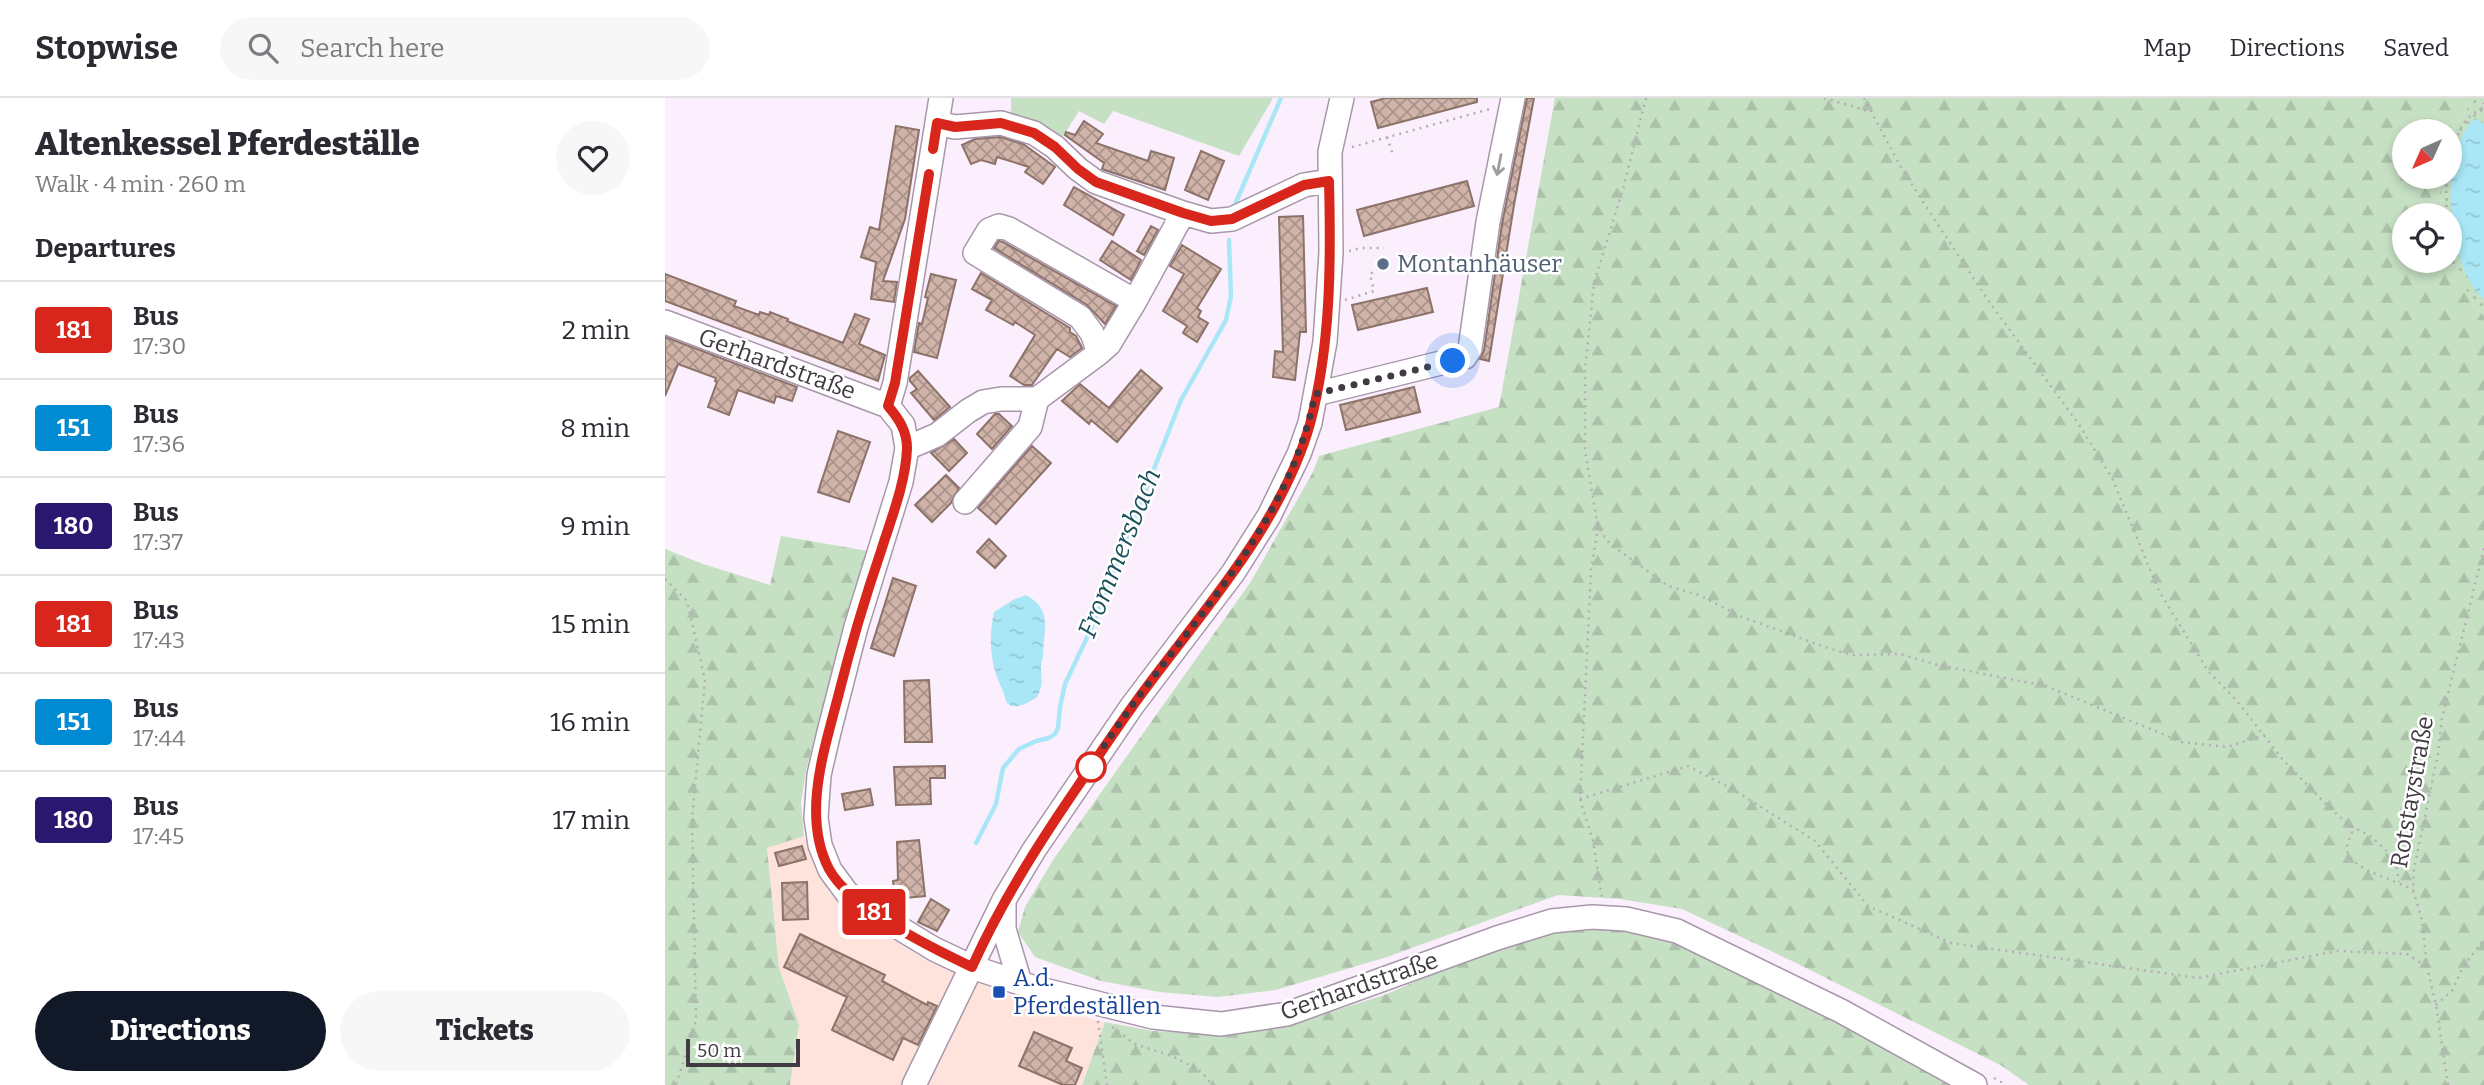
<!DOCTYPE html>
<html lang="en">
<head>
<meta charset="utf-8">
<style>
  :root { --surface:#fff; --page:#f7f7f7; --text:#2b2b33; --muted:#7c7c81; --line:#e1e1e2; --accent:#111827 }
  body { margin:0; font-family:Bitter,serif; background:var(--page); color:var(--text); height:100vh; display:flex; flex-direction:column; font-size:26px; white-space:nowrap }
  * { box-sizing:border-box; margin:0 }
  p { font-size:23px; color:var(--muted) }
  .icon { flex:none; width:38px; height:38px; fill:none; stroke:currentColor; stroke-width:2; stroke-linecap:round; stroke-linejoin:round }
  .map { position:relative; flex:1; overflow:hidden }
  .sheet { display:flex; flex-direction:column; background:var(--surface); width:665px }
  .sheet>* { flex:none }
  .badge { padding:0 14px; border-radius:5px; font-size:24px; line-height:46px }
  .needle { width:46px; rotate:225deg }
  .tools { position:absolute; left:1727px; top:21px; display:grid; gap:14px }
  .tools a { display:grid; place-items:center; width:70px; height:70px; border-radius:50%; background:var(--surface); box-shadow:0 4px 10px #0003; font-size:35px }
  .scale { position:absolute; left:21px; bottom:18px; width:114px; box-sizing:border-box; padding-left:7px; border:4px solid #413a42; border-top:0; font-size:19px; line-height:24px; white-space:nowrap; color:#413a42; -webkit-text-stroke:5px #fff; paint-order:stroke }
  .you { position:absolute; width:35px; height:35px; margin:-18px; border:5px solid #fff; border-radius:50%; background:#1a73e8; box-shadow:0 0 0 10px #1a73e833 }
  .map>.badge { position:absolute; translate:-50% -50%; box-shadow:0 0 0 4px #fff }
  h2 { padding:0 35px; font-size:26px; line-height:63px }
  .round { display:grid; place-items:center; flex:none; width:74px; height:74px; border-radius:37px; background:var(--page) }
  .head { display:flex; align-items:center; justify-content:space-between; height:119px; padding:0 35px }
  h1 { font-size:33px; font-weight:800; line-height:52px }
  .action { display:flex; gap:14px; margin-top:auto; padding:14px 35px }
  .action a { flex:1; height:80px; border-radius:42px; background:var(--accent); color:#fff; font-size:28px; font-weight:800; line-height:80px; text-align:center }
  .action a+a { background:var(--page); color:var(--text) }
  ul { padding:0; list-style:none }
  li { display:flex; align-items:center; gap:21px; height:98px; padding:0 35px; border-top:2px solid var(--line) }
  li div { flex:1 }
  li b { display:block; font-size:26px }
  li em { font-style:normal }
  li .badge { min-width:77px; font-weight:700; text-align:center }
  header { display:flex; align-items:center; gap:42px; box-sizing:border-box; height:98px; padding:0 35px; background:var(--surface); border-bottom:2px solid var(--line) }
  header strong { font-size:33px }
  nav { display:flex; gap:38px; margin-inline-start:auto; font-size:24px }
  .search { width:490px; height:63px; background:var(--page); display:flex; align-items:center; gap:18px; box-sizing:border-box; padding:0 24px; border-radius:38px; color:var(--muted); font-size:26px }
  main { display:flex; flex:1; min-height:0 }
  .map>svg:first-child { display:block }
  .commercial { fill:#fde3dc }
  .grass { fill:url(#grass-dots) }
  .forest { fill:url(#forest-firs) }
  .garden { fill:#c6e0c3 }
  .water { fill:url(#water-ripples) }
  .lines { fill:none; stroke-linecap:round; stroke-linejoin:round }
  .stream { stroke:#aae7f6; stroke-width:4.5 }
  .building { fill:url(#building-cross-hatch); stroke:#8c7268; stroke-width:2 }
  .minor-casing { stroke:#a896ab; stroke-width:26 }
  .path { stroke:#b6acb8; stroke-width:2.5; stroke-dasharray:2 5; stroke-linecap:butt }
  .minor { stroke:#fff; stroke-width:23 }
  .oneway { stroke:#a09ca0 }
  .line-casing { stroke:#fff; stroke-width:16 }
  .line { stroke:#d9261c; stroke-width:10 }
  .walk { stroke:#413a42; stroke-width:7; stroke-dasharray:0 12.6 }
  .service-dot { fill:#5c6f8a; stroke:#fff; stroke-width:2.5 }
  .stop-dot { fill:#fff; stroke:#d9261c; stroke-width:3.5 }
  .transit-dot { fill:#1a4fb4; stroke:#fff; stroke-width:2.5 }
  .labels { text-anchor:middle; stroke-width:5; stroke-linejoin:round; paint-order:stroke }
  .service-label { font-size:24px; fill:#4e5e75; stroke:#fff; text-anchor:start }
  .street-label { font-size:24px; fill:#413a42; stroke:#fff }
  .transit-label { font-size:24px; fill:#164399; stroke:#fff; text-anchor:start }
  .water-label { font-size:26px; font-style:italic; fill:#1c505c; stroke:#fff }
</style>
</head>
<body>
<header>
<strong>Stopwise</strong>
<div class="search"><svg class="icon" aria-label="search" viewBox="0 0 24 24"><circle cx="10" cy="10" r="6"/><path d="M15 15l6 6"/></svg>Search here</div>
<nav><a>Map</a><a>Directions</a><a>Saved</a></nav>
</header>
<main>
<section class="sheet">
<div class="head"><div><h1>Altenkessel Pferdeställe</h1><p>Walk · 4 min · 260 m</p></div><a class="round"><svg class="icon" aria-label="heart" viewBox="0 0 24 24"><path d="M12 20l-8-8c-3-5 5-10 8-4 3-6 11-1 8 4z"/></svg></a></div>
<h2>Departures</h2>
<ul>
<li><span class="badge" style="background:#d9261c;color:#fff">181</span><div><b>Bus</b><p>17:30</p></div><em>2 min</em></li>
<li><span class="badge" style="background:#008bd2;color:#fff">151</span><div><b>Bus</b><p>17:36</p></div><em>8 min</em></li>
<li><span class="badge" style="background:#291770;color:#fff">180</span><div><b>Bus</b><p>17:37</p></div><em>9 min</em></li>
<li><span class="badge" style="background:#d9261c;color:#fff">181</span><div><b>Bus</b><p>17:43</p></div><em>15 min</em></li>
<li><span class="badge" style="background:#008bd2;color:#fff">151</span><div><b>Bus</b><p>17:44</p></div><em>16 min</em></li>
<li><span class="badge" style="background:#291770;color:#fff">180</span><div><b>Bus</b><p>17:45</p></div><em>17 min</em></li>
</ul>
<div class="action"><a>Directions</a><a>Tickets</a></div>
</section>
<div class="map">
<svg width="1819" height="987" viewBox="0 0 1819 987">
  <defs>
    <pattern id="grass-dots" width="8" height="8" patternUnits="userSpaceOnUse" patternTransform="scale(1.75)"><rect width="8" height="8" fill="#c6e0c3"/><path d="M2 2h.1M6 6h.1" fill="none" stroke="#abc1a9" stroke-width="1.8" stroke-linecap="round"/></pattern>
    <pattern id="forest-firs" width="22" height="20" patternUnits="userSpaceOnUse" patternTransform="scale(1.75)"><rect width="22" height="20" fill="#c6e0c3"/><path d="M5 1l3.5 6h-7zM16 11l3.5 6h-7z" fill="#abc1a9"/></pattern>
    <pattern id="water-ripples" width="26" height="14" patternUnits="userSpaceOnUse" patternTransform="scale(1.75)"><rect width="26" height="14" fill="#aae7f6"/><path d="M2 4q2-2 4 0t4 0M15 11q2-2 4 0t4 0" fill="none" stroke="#94c7d4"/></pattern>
    <pattern id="building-cross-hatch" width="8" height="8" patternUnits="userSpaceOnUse" patternTransform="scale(1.75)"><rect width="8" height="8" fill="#d0b3a9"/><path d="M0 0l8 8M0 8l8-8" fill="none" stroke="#aa938b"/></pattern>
  </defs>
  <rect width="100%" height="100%" fill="#fbeffd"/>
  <path class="commercial" d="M139,738L152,775L166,797L183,812L257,860L364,906L440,924L417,987H125L134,927L114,870L102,749Z"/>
  <path class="grass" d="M1809,0H1819V218L1810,209L1786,166L1785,117H1776L1774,79H1785V37Z"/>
  <path class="forest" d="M890,0H1809L1785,37V33H1740V79H1774L1776,117H1740V163L1785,162L1810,209L1819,218V987H1364L1337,968L1127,863L1017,811L955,801L893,797L722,859L611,892L553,899L494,894L436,883L370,859L353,834L360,809L388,762L585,485L648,374L654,358L834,309Z
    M116,438L203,453L179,524L141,673L136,705L139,738L102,750L114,870L134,927L125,987H0V451L38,466L105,487Z
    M910,830L961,831L1017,847L1225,951L1284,987H417L440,924L488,933L563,937L634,924L722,896L820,853L879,835Z"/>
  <path class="garden" d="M346,0H608L574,58L448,13L439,26L414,13L397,40L373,27L346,17Z"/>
  <path class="water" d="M1810,20L1819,26V202C1781,167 1772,57 1810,20Z
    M361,497C389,512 378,533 378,559C372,574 382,585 371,600C364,604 353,611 345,607C340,605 340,598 338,593C325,567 323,542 329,514L348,502Z"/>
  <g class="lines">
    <path class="stream" d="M568,111L616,0
      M311,745L331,706L338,670L354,651L371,643L384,640L390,636L393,630L395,609L400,586L427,529L516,302L561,222L566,198L564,142"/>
  </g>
  <path class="building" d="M721,0H812V4L713,30L706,4Z
    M862,0H869L849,107L824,263L815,261L819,253L837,126Z
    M419,23L438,36L431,45L483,63L486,53L509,60L500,92L437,71L439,65L400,37L401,34L410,37Z
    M231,28L254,32L240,121L218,183L232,184L229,204L206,201L211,164L196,159L205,129L214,132Z
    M335,39L358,46L390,69L378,86L360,74L364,69L332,59L330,66L316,62L306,66L297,47L310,41Z
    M536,53L559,63L543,102L520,92Z
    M802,83L809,108L699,138L692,112Z
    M409,89L459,117L448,137L399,107Z
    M638,118L641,234H635L630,282L608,279L610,253L618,254L614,119Z
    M486,128L493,132L479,157L472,153Z
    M334,143L338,144L451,208L440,226L422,207L329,150Z
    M447,143L476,162L466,182L435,162Z
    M517,147L556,171L532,210L536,213L533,219L543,225L532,244L518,235L522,228L498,213L519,176L505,168Z
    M316,175L405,230V234L411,238L417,250L405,259L392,251L367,287H359L345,278L370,237L350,224L348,227L321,212L327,202L307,191Z
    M0,176L71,203L69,208L94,217L95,214L104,217L105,214L123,221L122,223L178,245L190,216L204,221L194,246L220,257L213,283L0,203Z
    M266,176L291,182L272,260L249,254L253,230L254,225L257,226L263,200L260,199Z
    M762,190L768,214L693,232L687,207Z
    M0,239L132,289L127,303L111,298L109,305L73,292L64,317L43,309L52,284L50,283L51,280L13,266L0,298Z
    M476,272L497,290L452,344L426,322L424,326L397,303L415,286L444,310Z
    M253,273L285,309L269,322L246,295L252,291L245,283V280Z
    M749,289L755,314L681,332L675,307Z
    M330,316H334L347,328L327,351L312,336Z
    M173,333L205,344L184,404L153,394Z
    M289,341L302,355L284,373L266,355Z
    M367,348L386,365L331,426L313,410Z
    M281,377L294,390L286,405L267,424L250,407Z
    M324,441L341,458L330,470L312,454Z
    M228,480L251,488L229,558L206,550Z
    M264,582L267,644H240L239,583Z
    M280,668V680H265L266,706L231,707L229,669Z
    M205,691L208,707L180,712L177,696Z
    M254,742L260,798L230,801L228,783L233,782L232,744Z
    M137,748L141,761L114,768L110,755Z
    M142,784L143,821L118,822L117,785Z
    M266,801L284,812L272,833L253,824Z
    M135,836L220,877L217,883L262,907L263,904L272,908L253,947L238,940L228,962L167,932L182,899L119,869Z
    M369,934L407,950L401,963L417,970L410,987H398L354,968Z"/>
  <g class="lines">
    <g class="minor-casing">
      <path id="minor" d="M272,25L290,29L336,25L369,35L390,49L413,71L431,84L518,115L546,123L567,121L639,87L664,83
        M0,224L223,308L238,327L242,350L236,384L191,529L164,634L154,677L151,720L155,747L165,772L182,795L236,831L269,851L307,869L367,889L488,919L556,926L622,916L832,840L887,823L927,819L961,821L1012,833L1176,913L1310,987
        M434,255L427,235L415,219L310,155L324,132L334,128L344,131L470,203
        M651,296L800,259L805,251L823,124L848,0
        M223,308L230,285L276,0
        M242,350L272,337L303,313L318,304L336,301H372L434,255L444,246L470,203L518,115
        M300,404L365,329L372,301
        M339,806V831L355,885
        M249,987L339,802L369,752L467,608L568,475L604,418L634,356L645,325L660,244L666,155L665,54L677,0"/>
    </g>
    <path class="path" d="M981,0L958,91L929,185L920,272V353L933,429L944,445L1003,488L1034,497L1077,519L1163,550L1187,557L1235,556L1273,567L1381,588L1517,644L1562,649L1600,637
      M1159,0L1206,14
      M1199,0L1234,66L1260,107L1325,205L1415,328L1447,380L1494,493L1543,573L1572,603L1618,662L1661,706L1684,727L1705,738L1719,750L1731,766L1734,784
      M1815,12L1819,5
      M722,39L728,57
      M687,49L825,11
      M1785,64C1790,44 1795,20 1815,12L1819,14
      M1781,79L1782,117
      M684,153L696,150H719
      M680,202L709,193L705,176L722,165
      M933,429L926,472L915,701L928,743L937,800
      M0,481L22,503L40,582L27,720L31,922L11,987
      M915,701L1023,668L1069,692L1150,743L1203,808L1286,845L1533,880L1672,853L1742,856L1762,869
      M1684,727L1687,734C1685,740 1682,745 1682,751C1683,771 1731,782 1748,792
      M1771,907L1787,893L1798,869L1819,841
      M433,923L442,987
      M447,929L470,946L507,958L536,973L547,987
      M1329,980L1341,987
      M1783,987L1771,907L1762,869L1757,822L1748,792L1749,771L1773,656L1777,620L1819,450"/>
    <use href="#minor" class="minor"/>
  </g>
  <defs><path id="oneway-shaft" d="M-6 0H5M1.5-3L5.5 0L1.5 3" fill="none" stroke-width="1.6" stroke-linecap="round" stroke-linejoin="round" transform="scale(1.75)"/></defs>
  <use class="oneway" href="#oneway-shaft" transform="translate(834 67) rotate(101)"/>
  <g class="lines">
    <g class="line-casing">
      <path id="line" d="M264,76L230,285L223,308C234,321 242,333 242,350C241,384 226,421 216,453C200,500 186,547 174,595C160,650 136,717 164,771C185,810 267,850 307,869C336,805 372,748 411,691C435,656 458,620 484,586C543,507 618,422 645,326C666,247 666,164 664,83L639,87L567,121L546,123L518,115L431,84L413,71L390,49L369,35L336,25L290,29L272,25L268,51"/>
    </g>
    <use href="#line" class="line"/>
    <path class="walk" d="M426,669C498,548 622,443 650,296L788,263"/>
  </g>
  <circle class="service-dot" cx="718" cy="166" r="7"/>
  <circle class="stop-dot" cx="426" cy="669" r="14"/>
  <rect class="transit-dot" x="327" y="887" width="14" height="14" rx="3.5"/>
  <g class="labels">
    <g class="service-label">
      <text x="732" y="174">Montanhäuser</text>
    </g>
    <g class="street-label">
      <text transform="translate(112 266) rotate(20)" y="8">Gerhardstraße</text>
      <text transform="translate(1747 694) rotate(-80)" y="8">Rotstaystraße</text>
      <text transform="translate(694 888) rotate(-19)" y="8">Gerhardstraße</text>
    </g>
    <g class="transit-label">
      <text x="348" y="888">A.d.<tspan x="348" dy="28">Pferdeställen</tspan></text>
    </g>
    <g class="water-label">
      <text transform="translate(454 455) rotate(-68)" y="9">Frommersbach</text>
    </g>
  </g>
</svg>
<div class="tools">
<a><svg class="needle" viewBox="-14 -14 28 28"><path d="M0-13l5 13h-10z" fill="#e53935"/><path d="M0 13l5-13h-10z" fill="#7c7c81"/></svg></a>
<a><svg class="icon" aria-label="locate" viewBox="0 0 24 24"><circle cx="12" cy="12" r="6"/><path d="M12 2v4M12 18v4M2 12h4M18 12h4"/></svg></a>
</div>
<div class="scale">50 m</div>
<div class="you" style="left:788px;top:263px"></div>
<b class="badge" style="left:209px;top:814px;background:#d9261c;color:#fff">181</b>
</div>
</main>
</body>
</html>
